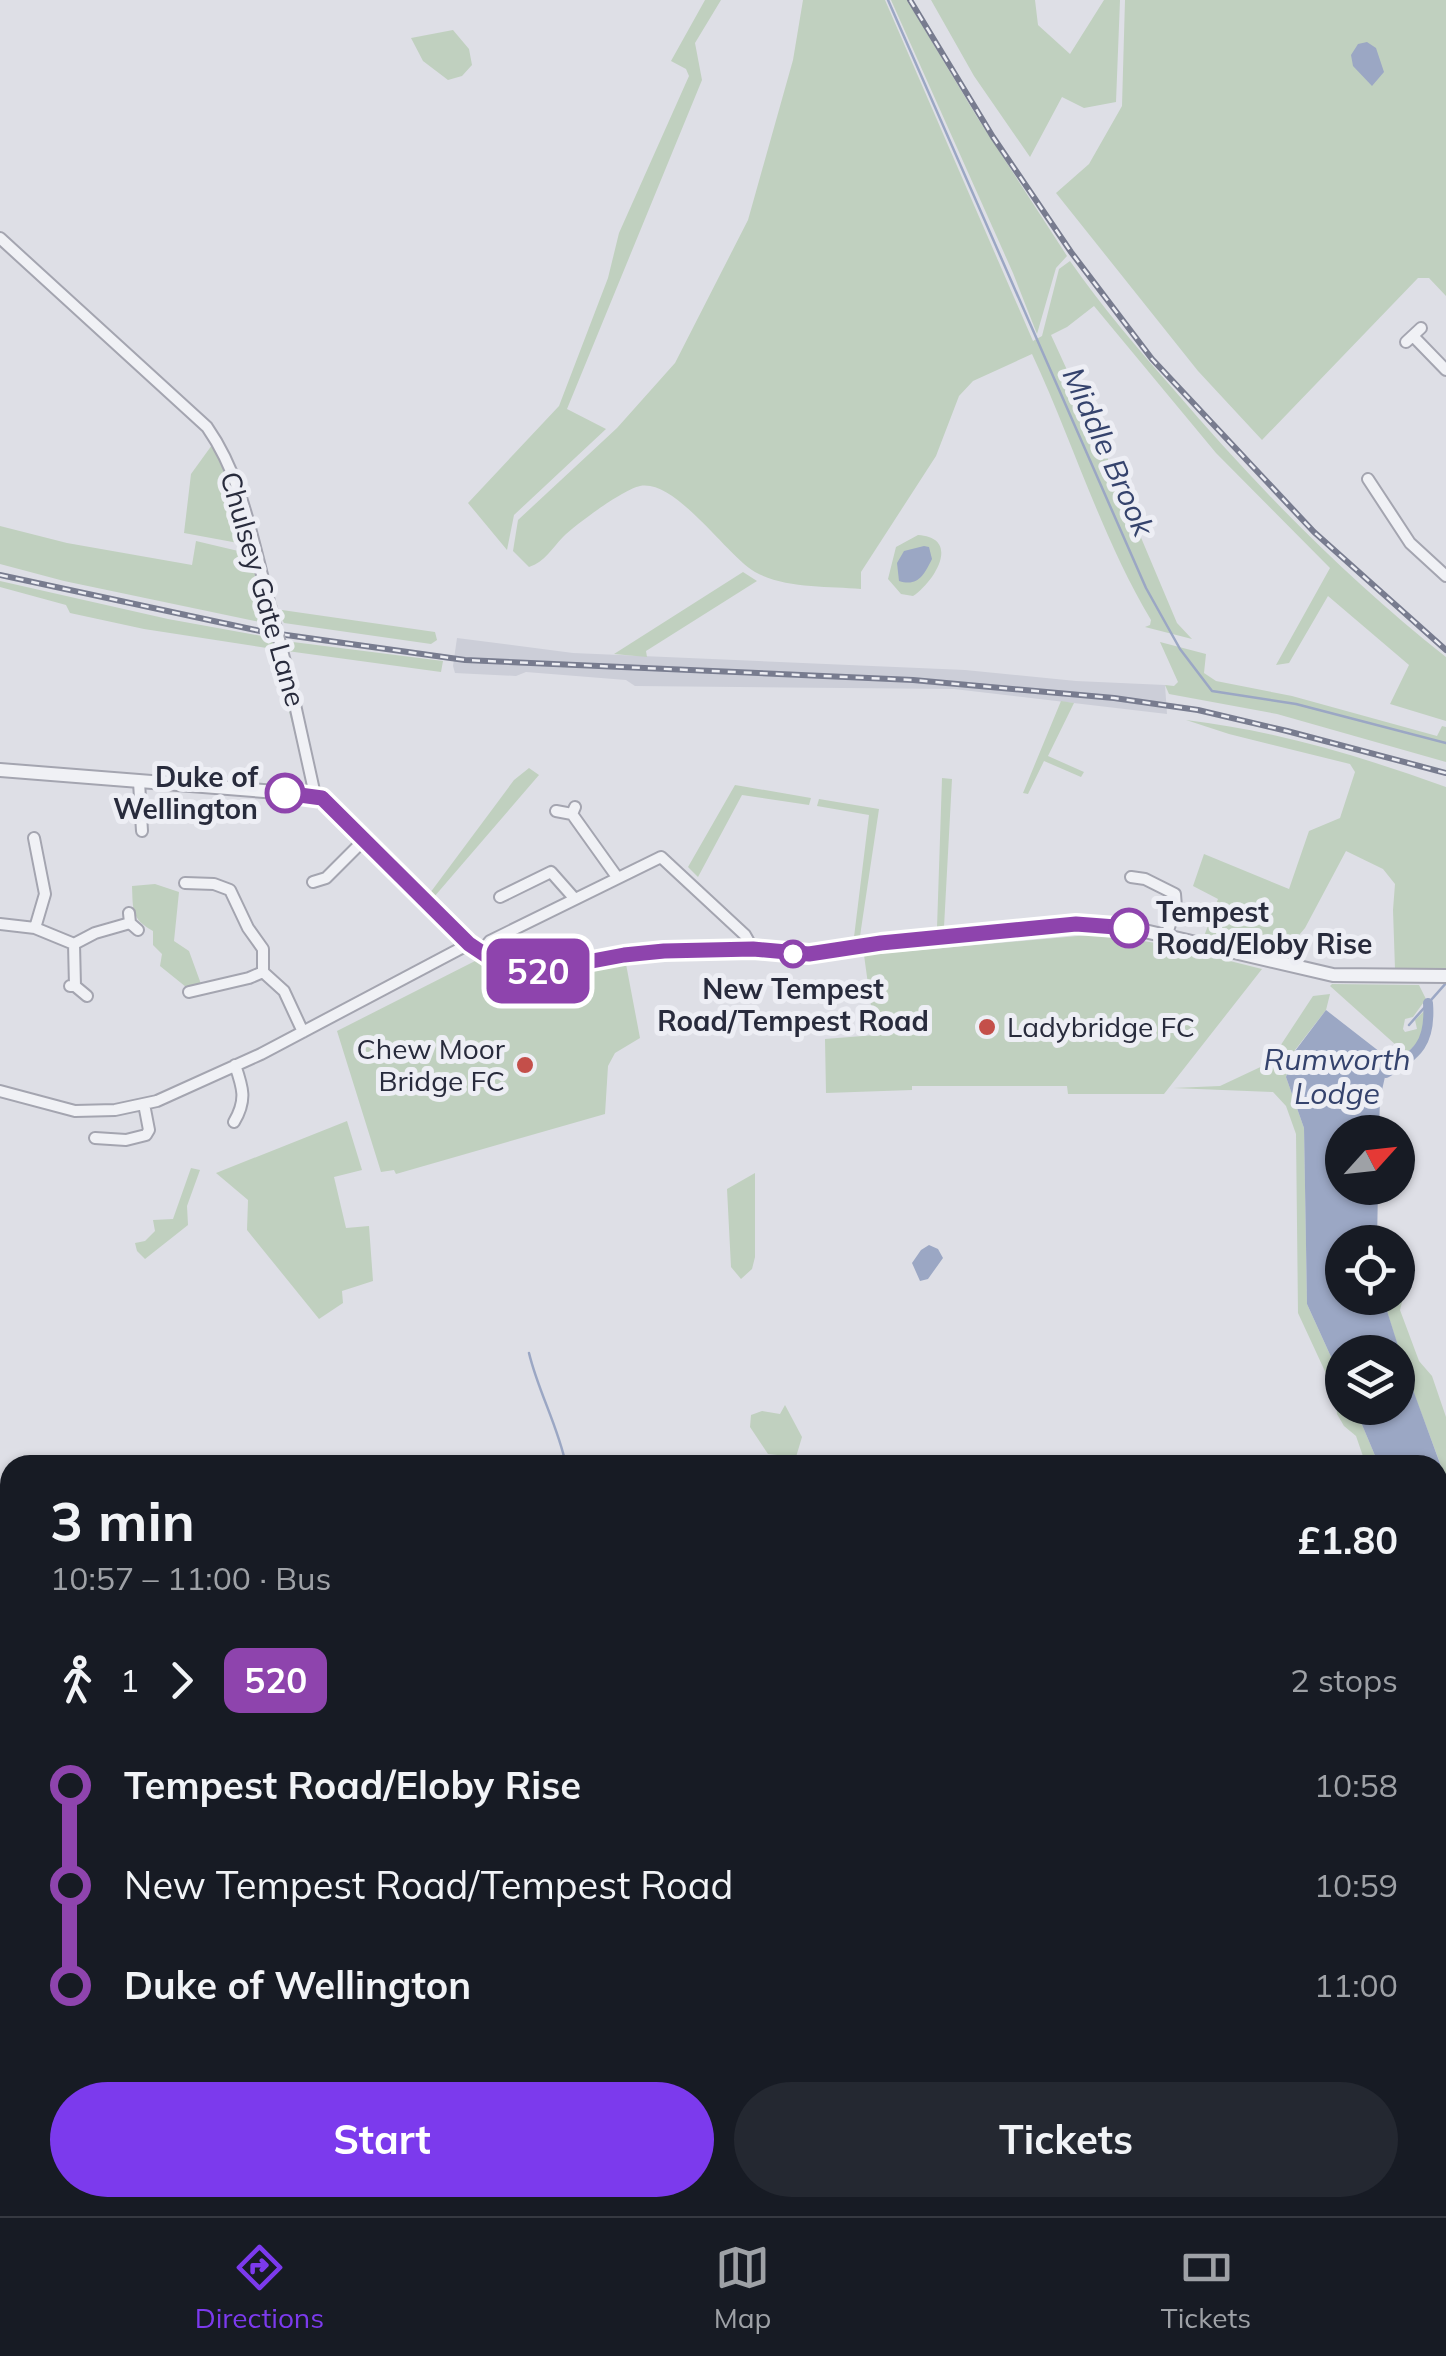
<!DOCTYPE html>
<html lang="en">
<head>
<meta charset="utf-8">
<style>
  :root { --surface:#171b24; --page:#242831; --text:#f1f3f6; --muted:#9ea1a6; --line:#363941; --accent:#7c3aed }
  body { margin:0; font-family:Mulish,sans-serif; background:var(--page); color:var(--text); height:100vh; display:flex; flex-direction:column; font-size:38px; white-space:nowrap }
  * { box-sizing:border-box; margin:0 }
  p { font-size:32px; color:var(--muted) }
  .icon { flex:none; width:55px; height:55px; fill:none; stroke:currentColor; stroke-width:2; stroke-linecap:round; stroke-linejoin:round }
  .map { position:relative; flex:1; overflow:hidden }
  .details { position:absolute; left:0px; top:1455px; width:1448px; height:762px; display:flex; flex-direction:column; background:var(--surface); border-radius:30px 30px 0 0; box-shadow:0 2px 8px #0004 }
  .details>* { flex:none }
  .badge { padding:0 20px; border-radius:15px; font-size:35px; line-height:65px }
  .needle { width:65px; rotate:63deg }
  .buttons { position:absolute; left:1325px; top:1115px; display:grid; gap:20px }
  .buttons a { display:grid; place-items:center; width:90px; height:90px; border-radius:50%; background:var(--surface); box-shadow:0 2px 8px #0004; font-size:50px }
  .map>.badge { position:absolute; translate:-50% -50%; box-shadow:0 0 0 5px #fff }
  .legs { display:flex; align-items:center; gap:15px; height:110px; padding:0 50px; font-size:32px }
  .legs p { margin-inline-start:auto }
  .headline { display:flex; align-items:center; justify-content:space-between; height:170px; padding:0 50px }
  h1 { font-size:55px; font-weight:700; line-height:75px }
  .action { display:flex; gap:20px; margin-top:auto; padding:20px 50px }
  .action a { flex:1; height:115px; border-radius:60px; background:var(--accent); color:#fff; font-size:40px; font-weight:700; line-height:115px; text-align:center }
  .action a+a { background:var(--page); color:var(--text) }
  ul { padding:0 50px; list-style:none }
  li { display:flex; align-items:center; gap:35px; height:100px; font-size:38px }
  li i { display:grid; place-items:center; width:15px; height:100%; margin:0 12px; background:currentColor }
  li i::after { content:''; width:25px; height:25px; margin:-12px; border:8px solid; border-radius:50%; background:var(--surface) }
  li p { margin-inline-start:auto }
  li:first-child i { background:linear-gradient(#0000 50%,currentColor 0) }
  li:last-child i { background:linear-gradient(currentColor 50%,#0000 0) }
  .tab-bar { display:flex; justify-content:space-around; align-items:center; height:140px; border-top:2px solid var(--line); background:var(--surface); font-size:28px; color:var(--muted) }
  .tab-bar a { display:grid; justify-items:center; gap:5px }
  .tab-bar .current { color:var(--accent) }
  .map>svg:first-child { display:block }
  .built { fill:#ccced8 }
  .green { fill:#c0d0bf }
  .water { fill:#9ba7c4 }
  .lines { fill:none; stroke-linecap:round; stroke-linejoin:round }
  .stream { stroke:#9ba7c4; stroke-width:2.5 }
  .canal { stroke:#9ba7c4; stroke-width:10 }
  .minor-casing { stroke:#a4a5b0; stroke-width:14 }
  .tertiary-casing { stroke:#a4a5b0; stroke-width:16 }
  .trunk-casing { stroke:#868a9c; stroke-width:21 }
  .minor { stroke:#f0f1f5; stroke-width:10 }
  .tertiary { stroke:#f0f1f5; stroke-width:12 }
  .trunk { stroke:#fff; stroke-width:18 }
  .rail-casing { stroke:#787c8f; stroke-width:6 }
  .rail { stroke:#edeef4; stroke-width:2.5; stroke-dasharray:8; stroke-linecap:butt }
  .minor-bridge-casing { stroke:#a4a5b0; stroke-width:14; stroke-linecap:butt }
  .minor-bridge { stroke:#f0f1f5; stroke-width:10 }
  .line-1-casing { stroke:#fff; stroke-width:22 }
  .line-1 { stroke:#8e44ad; stroke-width:15 }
  .stop-1-dot { fill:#fff; stroke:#8e44ad; stroke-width:5 }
  .poi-dot { fill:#c44f4a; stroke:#edeef4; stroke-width:4 }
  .labels { text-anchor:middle; stroke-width:10; stroke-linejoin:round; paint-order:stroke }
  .street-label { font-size:28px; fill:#282b3c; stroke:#edeef4 }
  .stop-label { font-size:28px; font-weight:bold; fill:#282b3c; stroke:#edeef4; text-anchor:end }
  .poi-label { font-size:28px; fill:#282b3c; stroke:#edeef4; text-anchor:start }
  .water-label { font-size:30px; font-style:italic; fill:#35436d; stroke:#edeef4 }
</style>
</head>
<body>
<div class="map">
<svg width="1446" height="2216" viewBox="0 0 1446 2216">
  <rect width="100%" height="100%" fill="#dedfe6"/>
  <path class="built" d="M457,638L573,653L965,670L1076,681L1165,685L1167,714L954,689L635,686L626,680L526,672L516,676L455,673L453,666Z"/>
  <path class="green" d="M705,0H721L695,43L702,80L567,409L606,429L514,515L507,550L468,503L559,406L608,278L619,233L689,76L686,69L671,61Z
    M803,0H885L1033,341L1042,336L1059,269L1070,261C1102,307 1138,349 1175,391C1257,487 1347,579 1446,657V721L1390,704L1409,665L1328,596L1289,663L1276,665L1330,568L1216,453L1094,306L1067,327L1051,335L1110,464L1177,623L1192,639L1145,627L1150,625L1151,620C1101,536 1073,442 1032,354L973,381L959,396L936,456L861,572V589C828,586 785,589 755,572C726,555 676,479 640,486C624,489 576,524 563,537C552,548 545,562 529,567L513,551L518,520L617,428L675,363L748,220L793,60Z
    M891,0H907L977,117L1067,256L1056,268L1037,334L1013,273Z
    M931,0H1035L1038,25L1070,54L1104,0H1120L1116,102L1084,108L1062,97L1030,157L974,76Z
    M1125,0H1446V296L1429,278H1418L1262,440L1198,371L1056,193L1089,164L1122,106Z
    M453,30L469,49L472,65L462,76L448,80L423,61L411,38Z
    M212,445L230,478L249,545L184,533L191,474Z
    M0,526L67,543L192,565L196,541L251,554L269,624L64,581L0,564Z
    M918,535C962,538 934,582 913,596L901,594L888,579L896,547Z
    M743,572L757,581L646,651L647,657L614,654Z
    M0,581L168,619L273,638L301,739H296L273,649L144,629L70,613L66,605L0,587Z
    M282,610L435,632L437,640L431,644L284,623L279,615Z
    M285,641L443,661L441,672L287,651Z
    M1160,642L1206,654L1204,673L1216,681L1292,696L1437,736L1442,726L1446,727V762L1277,714L1169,694L1165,685L1174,686L1178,682Z
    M1061,701L1074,703L1048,756L1084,772L1081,777L1044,761L1028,794L1023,793Z
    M1186,720C1277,731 1360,756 1446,787V968L1395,969L1393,910L1395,884L1383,869L1346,851L1305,928L1280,958L1203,939L1218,899L1193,886L1204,854L1289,889L1309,831L1340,818L1355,772L1350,764L1229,734Z
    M529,768L539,775L434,897L430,893L514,780Z
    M942,778L952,779L944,927L937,928Z
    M735,785L811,798L809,805L742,795L698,877L688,867Z
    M819,799L879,809L860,936L854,937L869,815L817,806Z
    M155,884L179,892L174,941L189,951L201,984L186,987L160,966L162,954L153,945V931C131,919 133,909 132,886Z
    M1100,934L1162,944L1262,969L1164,1094H1068L1067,1086H912V1090L826,1093L825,1039L875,1035L864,955Z
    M477,960C517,985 555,974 599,965L604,967L626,964L640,1038L615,1053L608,1066L605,1114L396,1174L394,1170L381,1172L337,1031Z
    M1332,984L1419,985L1426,999L1413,1017L1405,1019L1403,1029L1405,1032L1417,1029L1415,1020L1425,1010L1423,1037L1406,1054L1330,986Z
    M1330,994L1326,1010L1295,1050L1286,1077L1304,1128L1307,1304L1342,1381V1408H1355L1379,1465H1366L1356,1436L1344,1426L1337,1414L1335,1393L1298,1313L1296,1134L1286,1106L1273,1092L1173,1088L1220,1086L1269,1063L1313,996Z
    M347,1121L362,1170L334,1177L346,1228L369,1226L373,1281L342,1291L343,1303L319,1319L247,1230L248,1200L216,1173Z
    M191,1168L200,1170L187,1206L188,1225L145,1259L137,1251L135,1243L145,1241L155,1231L153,1220L173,1219Z
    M755,1173V1257L752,1269L741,1279L731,1267L727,1189Z
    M1410,1271L1400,1310L1419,1361L1432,1376L1446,1417V1479L1404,1367L1383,1298H1398V1275Z
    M785,1405L802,1437L796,1457L768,1454L750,1427L751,1415L762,1411L780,1414Z
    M1446,1657V1674L1441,1681L1446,1720V1927L1438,1845V1663Z
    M10,1961V2125L0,2146V1986Z
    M817,2208H1010L1007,2216H818L813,2210Z"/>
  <path class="water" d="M1367,42L1376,48L1384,72L1372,86L1353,66L1351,55L1358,44Z
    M924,546L929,547L932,559C924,575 918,587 899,581L897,563L904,551Z
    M1326,1010L1389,1059L1380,1099L1379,1132H1342V1188H1378L1377,1242H1342V1298H1383L1405,1368L1446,1480V1657L1438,1663V1465H1379L1355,1408H1398V1352H1342V1381L1307,1304L1304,1128L1286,1077L1295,1051Z
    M929,1245L938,1249L943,1258L928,1279L920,1281L912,1263L921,1250Z"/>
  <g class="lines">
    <path class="stream" d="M888,0L1146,588L1180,649L1212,691L1296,704L1446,743
      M1409,1025L1446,983
      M529,1353C538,1391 558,1426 566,1465
      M1438,1812V1822
      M1438,1830L1440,1854L1446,1867
      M1446,1873L1443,1897L1446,1915
      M960,2216L962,2208"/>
    <path class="canal" d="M1386,1073C1418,1054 1431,1043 1428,1003"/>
    <g class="minor-casing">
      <path id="minor" d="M0,238L207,427C242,477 252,539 268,598
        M1413,336L1446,370
        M1406,342L1421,328
        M1368,479L1410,543L1446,576
        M288,673L315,795
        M139,782L142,831
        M556,811L572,814L575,807
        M572,814L617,877
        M34,838L45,894L35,928
        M1131,877L1145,879L1175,894L1176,907L1166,936
        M313,882L326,878L364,840
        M185,883L214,884L230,890L248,928L263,949V972L249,978L189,992
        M500,897L551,872L574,898
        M129,913L130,923L138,930
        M0,924L35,928L74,944L95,933L130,923
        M74,944L75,986
        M480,953L490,941L661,857L745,935L753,949
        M263,972L284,991L303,1032
        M70,986H75L87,996
        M0,1091L75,1111L115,1110L157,1101L261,1054L469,944
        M234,1122C247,1100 243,1088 235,1065
        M95,1138L126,1140L146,1135L149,1130L144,1104
        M1438,2201L1446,2195
        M1414,2216L1426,2208"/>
    </g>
    <g class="tertiary-casing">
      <path id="tertiary" d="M0,770L315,795L469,944L499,964L539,971L664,951L753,949L809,955L881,943L1096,924L1136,929L1333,975L1446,976"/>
    </g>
    <g class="trunk-casing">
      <path id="trunk" d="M1438,2145L1446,2140
        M1438,2160L1446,2155
        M1352,2216L1361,2208
        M1371,2216L1380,2208"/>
    </g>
    <use href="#minor" class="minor"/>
    <use href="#tertiary" class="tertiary"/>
    <use href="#trunk" class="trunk"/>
    <g class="rail-casing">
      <path id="rail" d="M910,0L993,137L1071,252L1152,359L1314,532L1446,650
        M0,575L265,632L465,660L913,680L1114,698L1198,710L1287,731L1446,773"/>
    </g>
    <use href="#rail" class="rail"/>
    <g class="minor-bridge-casing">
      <path id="minor-bridge" d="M268,598L288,673"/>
    </g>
    <use href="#minor-bridge" class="minor-bridge"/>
  </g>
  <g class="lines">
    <g class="line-1-casing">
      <path id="line-1" d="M285,793L322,798L469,944L499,964L539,971L624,955L664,951L753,949L809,954L881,943L1076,924L1129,928"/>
    </g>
    <use href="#line-1" class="line-1"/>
  </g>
  <g class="stop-1-dot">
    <circle cx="285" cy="793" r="18"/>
    <circle cx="1129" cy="928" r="18"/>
    <circle cx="793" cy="954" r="12"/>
  </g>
  <g class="poi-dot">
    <circle cx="987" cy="1027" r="10"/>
    <circle cx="525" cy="1065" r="10"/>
  </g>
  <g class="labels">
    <g class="street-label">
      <text transform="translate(263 589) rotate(74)" y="10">Chulsey Gate Lane</text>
    </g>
    <g class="stop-label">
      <text x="258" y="787">Duke of<tspan x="258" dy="32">Wellington</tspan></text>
      <text x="1156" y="922" text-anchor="start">Tempest<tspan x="1156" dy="32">Road/Eloby Rise</tspan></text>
      <text x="793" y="999" text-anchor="middle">New Tempest<tspan x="793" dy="32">Road/Tempest Road</tspan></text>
    </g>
    <g class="poi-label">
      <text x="1007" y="1037">Ladybridge FC</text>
      <text x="505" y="1059" text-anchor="end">Chew Moor<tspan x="505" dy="32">Bridge FC</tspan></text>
    </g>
    <g class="water-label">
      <text transform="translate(1108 452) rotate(66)" y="10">Middle Brook</text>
      <text x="1337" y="1070">Rumworth<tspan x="1337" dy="34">Lodge</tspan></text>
    </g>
  </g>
</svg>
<div class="buttons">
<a><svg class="needle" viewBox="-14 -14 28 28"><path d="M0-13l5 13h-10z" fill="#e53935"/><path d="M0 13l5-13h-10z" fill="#9ea1a6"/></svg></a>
<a><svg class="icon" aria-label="locate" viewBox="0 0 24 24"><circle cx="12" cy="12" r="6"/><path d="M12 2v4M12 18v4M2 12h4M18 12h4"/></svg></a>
<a><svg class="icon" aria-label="layers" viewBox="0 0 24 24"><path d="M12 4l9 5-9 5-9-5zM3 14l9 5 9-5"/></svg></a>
</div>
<b class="badge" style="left:538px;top:971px;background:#8e44ad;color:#fff">520</b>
<section class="details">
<div class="headline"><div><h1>3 min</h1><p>10:57 – 11:00 · Bus</p></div><b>£1.80</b></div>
<div class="legs"><svg class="icon" aria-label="walk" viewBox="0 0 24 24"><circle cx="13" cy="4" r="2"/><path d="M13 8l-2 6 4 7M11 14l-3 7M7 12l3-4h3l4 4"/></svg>1<svg class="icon" aria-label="forward" viewBox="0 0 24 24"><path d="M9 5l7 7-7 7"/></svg><b class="badge" style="background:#8e44ad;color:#fff">520</b><p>2 stops</p></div>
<ul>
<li><i style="color:#8e44ad"></i><b>Tempest Road/Eloby Rise</b><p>10:58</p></li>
<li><i style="color:#8e44ad"></i><span>New Tempest Road/Tempest Road</span><p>10:59</p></li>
<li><i style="color:#8e44ad"></i><b>Duke of Wellington</b><p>11:00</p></li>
</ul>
<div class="action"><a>Start</a><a>Tickets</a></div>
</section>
</div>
<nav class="tab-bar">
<a class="current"><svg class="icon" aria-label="directions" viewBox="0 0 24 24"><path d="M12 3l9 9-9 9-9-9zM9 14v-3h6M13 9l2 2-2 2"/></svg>Directions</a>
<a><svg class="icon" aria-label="map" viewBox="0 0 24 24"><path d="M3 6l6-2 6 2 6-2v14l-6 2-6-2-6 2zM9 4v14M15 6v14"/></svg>Map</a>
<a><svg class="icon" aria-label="tickets" viewBox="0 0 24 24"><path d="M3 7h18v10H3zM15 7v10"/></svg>Tickets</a>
</nav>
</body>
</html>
